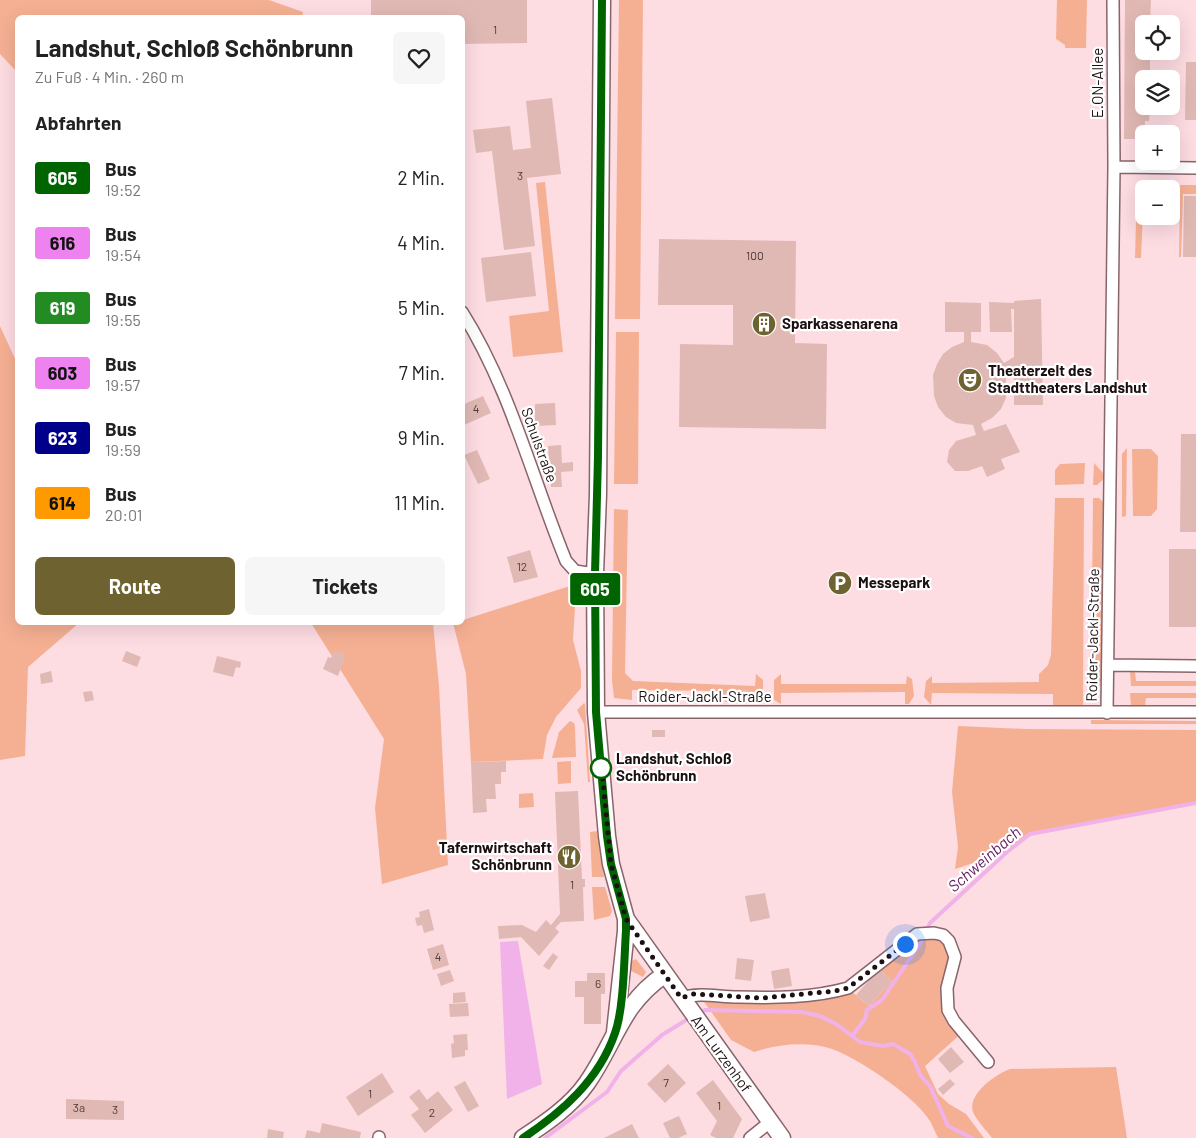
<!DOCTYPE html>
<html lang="de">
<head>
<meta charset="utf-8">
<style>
  :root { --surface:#fff; --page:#f6f6f6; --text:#222; --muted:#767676; --accent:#6e6330 }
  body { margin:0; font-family:Barlow,sans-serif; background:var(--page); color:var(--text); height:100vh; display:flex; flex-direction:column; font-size:19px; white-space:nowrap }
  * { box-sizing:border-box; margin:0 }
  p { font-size:16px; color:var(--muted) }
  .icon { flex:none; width:28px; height:28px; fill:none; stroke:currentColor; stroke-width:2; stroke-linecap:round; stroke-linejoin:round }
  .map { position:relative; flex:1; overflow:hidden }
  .sheet { position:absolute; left:15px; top:15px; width:450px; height:610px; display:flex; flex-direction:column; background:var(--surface); border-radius:8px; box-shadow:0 5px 20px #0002 }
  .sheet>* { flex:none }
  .badge { padding:0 10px; border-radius:4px; font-size:18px; line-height:32px }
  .controls { position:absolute; left:1135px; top:15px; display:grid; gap:10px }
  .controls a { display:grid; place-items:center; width:45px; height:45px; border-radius:8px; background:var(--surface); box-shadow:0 5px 20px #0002; font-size:25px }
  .you { position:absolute; width:25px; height:25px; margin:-12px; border:4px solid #fff; border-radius:50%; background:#1a73e8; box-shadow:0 0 0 8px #1a73e833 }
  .map>.badge { position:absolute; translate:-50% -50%; box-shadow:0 0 0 2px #fff }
  h2 { padding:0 20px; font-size:19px; line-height:45px }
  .round { display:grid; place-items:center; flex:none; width:52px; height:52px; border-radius:8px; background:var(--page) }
  .overview { display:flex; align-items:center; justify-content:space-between; height:85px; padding:0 20px }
  h1 { font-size:24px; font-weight:700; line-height:38px }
  .action { display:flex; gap:10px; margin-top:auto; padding:10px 20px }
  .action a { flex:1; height:58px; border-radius:8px; background:var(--accent); color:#fff; font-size:20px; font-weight:700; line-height:58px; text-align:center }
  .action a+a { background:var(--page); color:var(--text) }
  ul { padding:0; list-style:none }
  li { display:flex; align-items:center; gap:15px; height:65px; padding:0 20px }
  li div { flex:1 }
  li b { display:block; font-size:19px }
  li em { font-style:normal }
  li .badge { min-width:55px; font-weight:700; text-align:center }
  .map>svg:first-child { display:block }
  .green { fill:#f5b093 }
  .water { fill:#f0b2e9 }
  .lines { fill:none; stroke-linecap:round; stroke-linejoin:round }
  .stream { stroke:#f0b2e9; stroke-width:4 }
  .building { fill:#e1b9b4 }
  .street-casing { stroke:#88646b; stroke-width:14 }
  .secondary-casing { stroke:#88646b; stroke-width:19 }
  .street { stroke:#fff; stroke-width:11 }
  .secondary { stroke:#fff; stroke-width:16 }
  .line-casing { stroke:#fff; stroke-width:11 }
  .line { stroke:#006400; stroke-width:8 }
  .walk { stroke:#1d1012; stroke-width:5; stroke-dasharray:0 9 }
  .stop-dot { fill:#fff; stroke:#006400; stroke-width:2.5 }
  .labels { text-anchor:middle; stroke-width:4.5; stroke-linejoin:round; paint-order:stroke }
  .number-label { font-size:12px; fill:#4e3a3a }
  .street-label { font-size:15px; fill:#1d1012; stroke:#fff }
  .poi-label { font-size:15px; font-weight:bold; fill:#1d1012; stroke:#fff; text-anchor:start }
  .stop-label { font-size:15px; font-weight:bold; fill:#1d1012; stroke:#fff; text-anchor:start }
  .water-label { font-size:16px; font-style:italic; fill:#641c60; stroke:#fff }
</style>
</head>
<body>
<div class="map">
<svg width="1196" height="1138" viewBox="0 0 1196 1138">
  <rect width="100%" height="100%" fill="#fddce2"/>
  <path class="green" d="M0,0H269L303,12L302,18H18L17,72L0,54Z
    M619,0H643L640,319H615Z
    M1057,0H1087L1086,48H1065V45L1056,39Z
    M545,182L563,352L513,357L509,316L549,311L536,183Z
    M1137,185H1196V194H1183L1181,257H1179L1180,194L1171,193V189H1144L1141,258H1135Z
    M0,326L17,363L18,622L79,623L28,667L25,756L0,760Z
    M616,332H639L638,484H614Z
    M1127,448L1126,516L1122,517V454Z
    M1132,449H1151L1158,456L1157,509L1151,516H1133Z
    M1085,463L1084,484L1055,485V470L1060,464Z
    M1094,463L1103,473L1104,479L1097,485H1093Z
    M1055,498H1084L1083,706L1053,705V694L932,693L931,705L924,697L926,681L932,676V683L1039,682V674L1048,665L1051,655Z
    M1093,498H1099L1103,502L1101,681L1097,692L1091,695Z
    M614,509L628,510L625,673L633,681L755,686L756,674L763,680V695L759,701L755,702V691L726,690V695H720V691L632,690V700L614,698L612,680Z
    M570,586L576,591L573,640L581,671V688L556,717L547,735L543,759L471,762L466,674L453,623L462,622L463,620Z
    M311,623H433L439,686L448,865L382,884L375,808L384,739Z
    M1130,671L1135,672L1136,681H1196V686H1131Z
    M781,674V684H906L907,676L912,679L914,696L909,704H905V692L781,693V704L774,700V680Z
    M1130,693H1196V698H1146L1145,706H1131Z
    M584,703L585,704L590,782H588L584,724L577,710Z
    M1091,720L1196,721V724H1091Z
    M570,721L574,723L575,727L576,757L552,758L559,732Z
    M958,726L1025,729L1196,730V803L1030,834L1007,852L955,869L958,847L952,792Z
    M571,761V783L558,784L557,762Z
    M533,793L534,807L519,808V794Z
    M597,831L604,877H592L590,832Z
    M592,887H605L612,911L610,916L594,920Z
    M934,933L954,949L947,999L963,1032L925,1066L938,1094L949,1104L966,1114L984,1138H938C935,1132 933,1126 930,1121C916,1097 858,1058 832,1049C807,1041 778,1044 754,1052L731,1040L705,1003L693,994L851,991L869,1006L892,981L877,967L917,934Z
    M636,959L646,972L643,977L629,970L630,962Z
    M1116,1067L1127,1138H992C986,1130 977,1121 973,1112C967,1094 996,1074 1010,1069Z"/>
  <path class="water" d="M518,941L542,1084L507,1099L500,942Z"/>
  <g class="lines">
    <path class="stream" d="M699,1013L705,1010L802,1012L820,1016L836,1024L860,1042L883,1046L893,1044L910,1054L915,1062L920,1075L930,1086L948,1126L972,1138
      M853,1035L865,1019L867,1010L882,1000L920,944L930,923L1007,852L1030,834L1196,803
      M545,1138L607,1092L621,1071L662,1035L691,1017"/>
  </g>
  <path class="building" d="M371,0H527V43L462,44V18H371Z
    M1125,0H1151L1150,24H1144V51H1150V79H1144V106H1150L1149,121H1145L1144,139H1124Z
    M1186,62H1196V120H1185Z
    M552,98L561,174L527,178L535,246L504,250L492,151L476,153L473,130L510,126L513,150L531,148L526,101Z
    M1184,196H1196V257H1183Z
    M659,239L796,241L795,343L827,344L826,429L679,427L680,344L733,345V305H658Z
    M531,252L536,296L486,302L481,258Z
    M1041,299L1043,405H1014V367L1006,373V398L1001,409L992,418L981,424L984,431L1006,424L1020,452L1001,459L1005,469L987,477L982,466L968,471H955L947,462L949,450L956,441L976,435L973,425L956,423L946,417L938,407L934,396L933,375L937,364L943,354L952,347L964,342V332H945V302L981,303V332H971V342L987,345L997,353L1004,363L1014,357V309H1011L1012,332H990L989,302L1014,303V301Z
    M483,396L491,413L462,426V405Z
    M555,403L556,425L535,426V404Z
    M1181,434H1196V532H1180Z
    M561,445L562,463L573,462V471L561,472L562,487H551L548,446Z
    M477,450L490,479L478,484L464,455Z
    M1169,549H1196V627H1169Z
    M530,550L538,577L514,583L507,557Z
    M126,651L141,657L137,667L122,661Z
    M334,651L346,655L338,676L323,669L328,657L331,658Z
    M217,656L241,662L240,668L236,667L233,677L213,672Z
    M51,671L53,682L41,684L40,674Z
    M726,690L755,691V702H725Z
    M92,691L94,700L85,702L83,692Z
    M652,730H665V737H652Z
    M506,761V772H501V784H495L496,799H486L487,812L473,813L471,762Z
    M578,791L582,879H585V887H583L584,921L561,922L555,928L559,932L539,956L521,937L499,939L498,926L522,925L536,932L546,920L551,925L560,914L555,792Z
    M765,893L770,918L750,922L745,896Z
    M429,909L434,930L424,933L422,925L417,926L415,918L420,917L419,912Z
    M443,944L449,965L433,970L427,949Z
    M553,953L558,957L549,970L543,966Z
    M737,958L754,960L751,981L735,979Z
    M789,968L792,986L774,989L771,971Z
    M879,969L892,981L869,1006L856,995Z
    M450,970L454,981L441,986L437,974Z
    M587,973H605V994H601V1024H584V997H575V981H587Z
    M465,992L466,1002L453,1003V993Z
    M468,1003L469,1016L450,1017L449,1004Z
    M467,1034L468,1050H465V1056L452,1058L451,1044L454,1043L453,1035Z
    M951,1047L964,1062L950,1073L938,1059Z
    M668,1064L686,1083L665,1103L647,1084Z
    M382,1073L394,1092L358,1116L346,1097Z
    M950,1079L955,1084L943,1095L938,1089Z
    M713,1080L742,1119L733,1138H716L710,1135L717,1121L696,1093Z
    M465,1081L479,1106L468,1112L454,1087Z
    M419,1089L427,1100L438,1091L453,1110L425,1133L411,1115L419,1109L409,1097Z
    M66,1099L124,1101V1120L66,1119Z
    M679,1116L687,1134L678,1138H670L663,1123Z
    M322,1123L361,1132L360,1138H305L307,1130L320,1133Z
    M632,1124L639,1138H604Z
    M268,1129L284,1132L283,1138H267Z"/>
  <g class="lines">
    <g class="street-casing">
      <path id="street" d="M1114,167L1196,168
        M462,312C510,388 532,478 566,561L575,571L595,574
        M1108,665L1196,666
        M596,712H1196
        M1107,713L1114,167L1113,0
        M681,998C700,992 718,997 738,997C774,998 813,998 848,988L917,934L934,933L943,935L949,941L955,957L947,988L948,1010L954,1021L988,1062
        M379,1138V1137
        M750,1138L770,1122"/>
    </g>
    <g class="secondary-casing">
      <path id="secondary" d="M602,0L598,494L595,574L596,712L607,836L611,864L626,919V931L615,1032
        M626,919L782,1138
        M523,1138C546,1123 571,1106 587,1083C615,1043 621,1004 664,975"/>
    </g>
    <use href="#street" class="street"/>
    <use href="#secondary" class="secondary"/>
  </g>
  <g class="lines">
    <g class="line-casing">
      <path id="line" d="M523,1138C562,1112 599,1080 615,1033C624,1008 624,959 626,931V919L611,864L607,836L596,712L595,574L598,456L602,0"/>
    </g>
    <use href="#line" class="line"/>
    <path class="walk" d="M601,768V760L611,864L626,919L681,998L693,994L762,998L835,991L848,988L905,944"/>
  </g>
  <defs>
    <g id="building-disc" transform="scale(1.25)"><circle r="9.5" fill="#6e6330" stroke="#fff"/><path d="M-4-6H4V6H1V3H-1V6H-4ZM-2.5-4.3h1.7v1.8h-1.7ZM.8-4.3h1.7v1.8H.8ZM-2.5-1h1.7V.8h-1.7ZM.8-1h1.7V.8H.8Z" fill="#fff"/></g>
    <g id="theatre-disc" transform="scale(1.25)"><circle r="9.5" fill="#6e6330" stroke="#fff"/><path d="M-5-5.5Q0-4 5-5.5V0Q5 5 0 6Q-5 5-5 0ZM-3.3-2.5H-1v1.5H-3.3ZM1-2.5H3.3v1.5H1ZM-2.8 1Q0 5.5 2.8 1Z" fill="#fff"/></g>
    <g id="parking-disc" transform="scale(1.25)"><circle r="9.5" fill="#6e6330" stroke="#fff"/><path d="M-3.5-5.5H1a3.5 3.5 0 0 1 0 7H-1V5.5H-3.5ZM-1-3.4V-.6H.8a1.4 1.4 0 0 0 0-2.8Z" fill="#fff"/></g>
    <g id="restaurant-disc" transform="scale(1.25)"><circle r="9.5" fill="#6e6330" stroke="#fff"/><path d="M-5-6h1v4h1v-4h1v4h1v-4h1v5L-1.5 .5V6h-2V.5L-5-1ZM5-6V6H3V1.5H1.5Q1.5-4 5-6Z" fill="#fff"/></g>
  </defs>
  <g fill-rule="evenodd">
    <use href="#building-disc" x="764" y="324"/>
    <use href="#theatre-disc" x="970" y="380"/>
    <use href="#parking-disc" x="840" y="583"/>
    <use href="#restaurant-disc" x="569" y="857"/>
  </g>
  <circle class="stop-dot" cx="601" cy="768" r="10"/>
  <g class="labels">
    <g class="number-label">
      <text x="495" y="34">1</text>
      <text x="520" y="180">3</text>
      <text x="755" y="260">100</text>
      <text x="476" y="413">4</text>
      <text x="522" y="571">12</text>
      <text x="572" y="889">1</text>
      <text x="438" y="961">4</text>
      <text x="598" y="988">6</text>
      <text x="666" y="1087">7</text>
      <text x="370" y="1098">1</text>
      <text x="719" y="1110">1</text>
      <text x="79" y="1112">3a</text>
      <text x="115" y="1114">3</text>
      <text x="432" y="1117">2</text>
    </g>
    <g class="street-label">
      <text transform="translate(1098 83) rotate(-90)" y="5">E.ON-Allee</text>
      <text transform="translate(539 445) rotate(70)" y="5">Schulstraße</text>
      <text transform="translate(1093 635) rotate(-89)" y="5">Roider-Jackl-Straße</text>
      <text x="705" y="702">Roider-Jackl-Straße</text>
      <text transform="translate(721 1054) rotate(54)" y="5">Am Lurzenhof</text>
    </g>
    <g class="poi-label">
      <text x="782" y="329">Sparkassenarena</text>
      <text x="988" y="376">Theaterzelt des<tspan x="988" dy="17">Stadttheaters Landshut</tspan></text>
      <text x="858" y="588">Messepark</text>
      <text x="552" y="853" text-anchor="end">Tafernwirtschaft<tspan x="552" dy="17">Schönbrunn</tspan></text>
    </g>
    <g class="stop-label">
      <text x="616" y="764">Landshut, Schloß<tspan x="616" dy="17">Schönbrunn</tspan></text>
    </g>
    <g class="water-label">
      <text transform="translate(984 859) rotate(-41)" y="6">Schweinbach</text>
    </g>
  </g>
</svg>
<div class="controls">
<a><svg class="icon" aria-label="locate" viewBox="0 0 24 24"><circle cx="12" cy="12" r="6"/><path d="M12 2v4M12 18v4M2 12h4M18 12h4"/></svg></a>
<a><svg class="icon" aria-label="layers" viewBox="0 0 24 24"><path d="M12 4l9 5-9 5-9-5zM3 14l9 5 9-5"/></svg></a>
<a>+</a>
<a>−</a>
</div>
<div class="you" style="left:905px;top:944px"></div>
<b class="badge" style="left:595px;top:589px;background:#006400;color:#fff">605</b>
<section class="sheet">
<div class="overview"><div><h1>Landshut, Schloß Schönbrunn</h1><p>Zu Fuß · 4 Min. · 260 m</p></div><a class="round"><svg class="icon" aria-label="heart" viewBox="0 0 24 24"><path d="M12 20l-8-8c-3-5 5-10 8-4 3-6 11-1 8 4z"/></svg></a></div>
<h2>Abfahrten</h2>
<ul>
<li><span class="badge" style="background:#006400;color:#fff">605</span><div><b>Bus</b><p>19:52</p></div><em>2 Min.</em></li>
<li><span class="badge" style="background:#ee82ee;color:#111">616</span><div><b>Bus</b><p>19:54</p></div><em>4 Min.</em></li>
<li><span class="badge" style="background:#228b22;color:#fff">619</span><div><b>Bus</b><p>19:55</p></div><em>5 Min.</em></li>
<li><span class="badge" style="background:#ee82ee;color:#111">603</span><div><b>Bus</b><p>19:57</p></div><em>7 Min.</em></li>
<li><span class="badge" style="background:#00008b;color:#fff">623</span><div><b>Bus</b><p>19:59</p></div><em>9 Min.</em></li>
<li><span class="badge" style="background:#f90;color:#111">614</span><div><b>Bus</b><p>20:01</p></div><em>11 Min.</em></li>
</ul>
<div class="action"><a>Route</a><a>Tickets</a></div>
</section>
</div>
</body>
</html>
